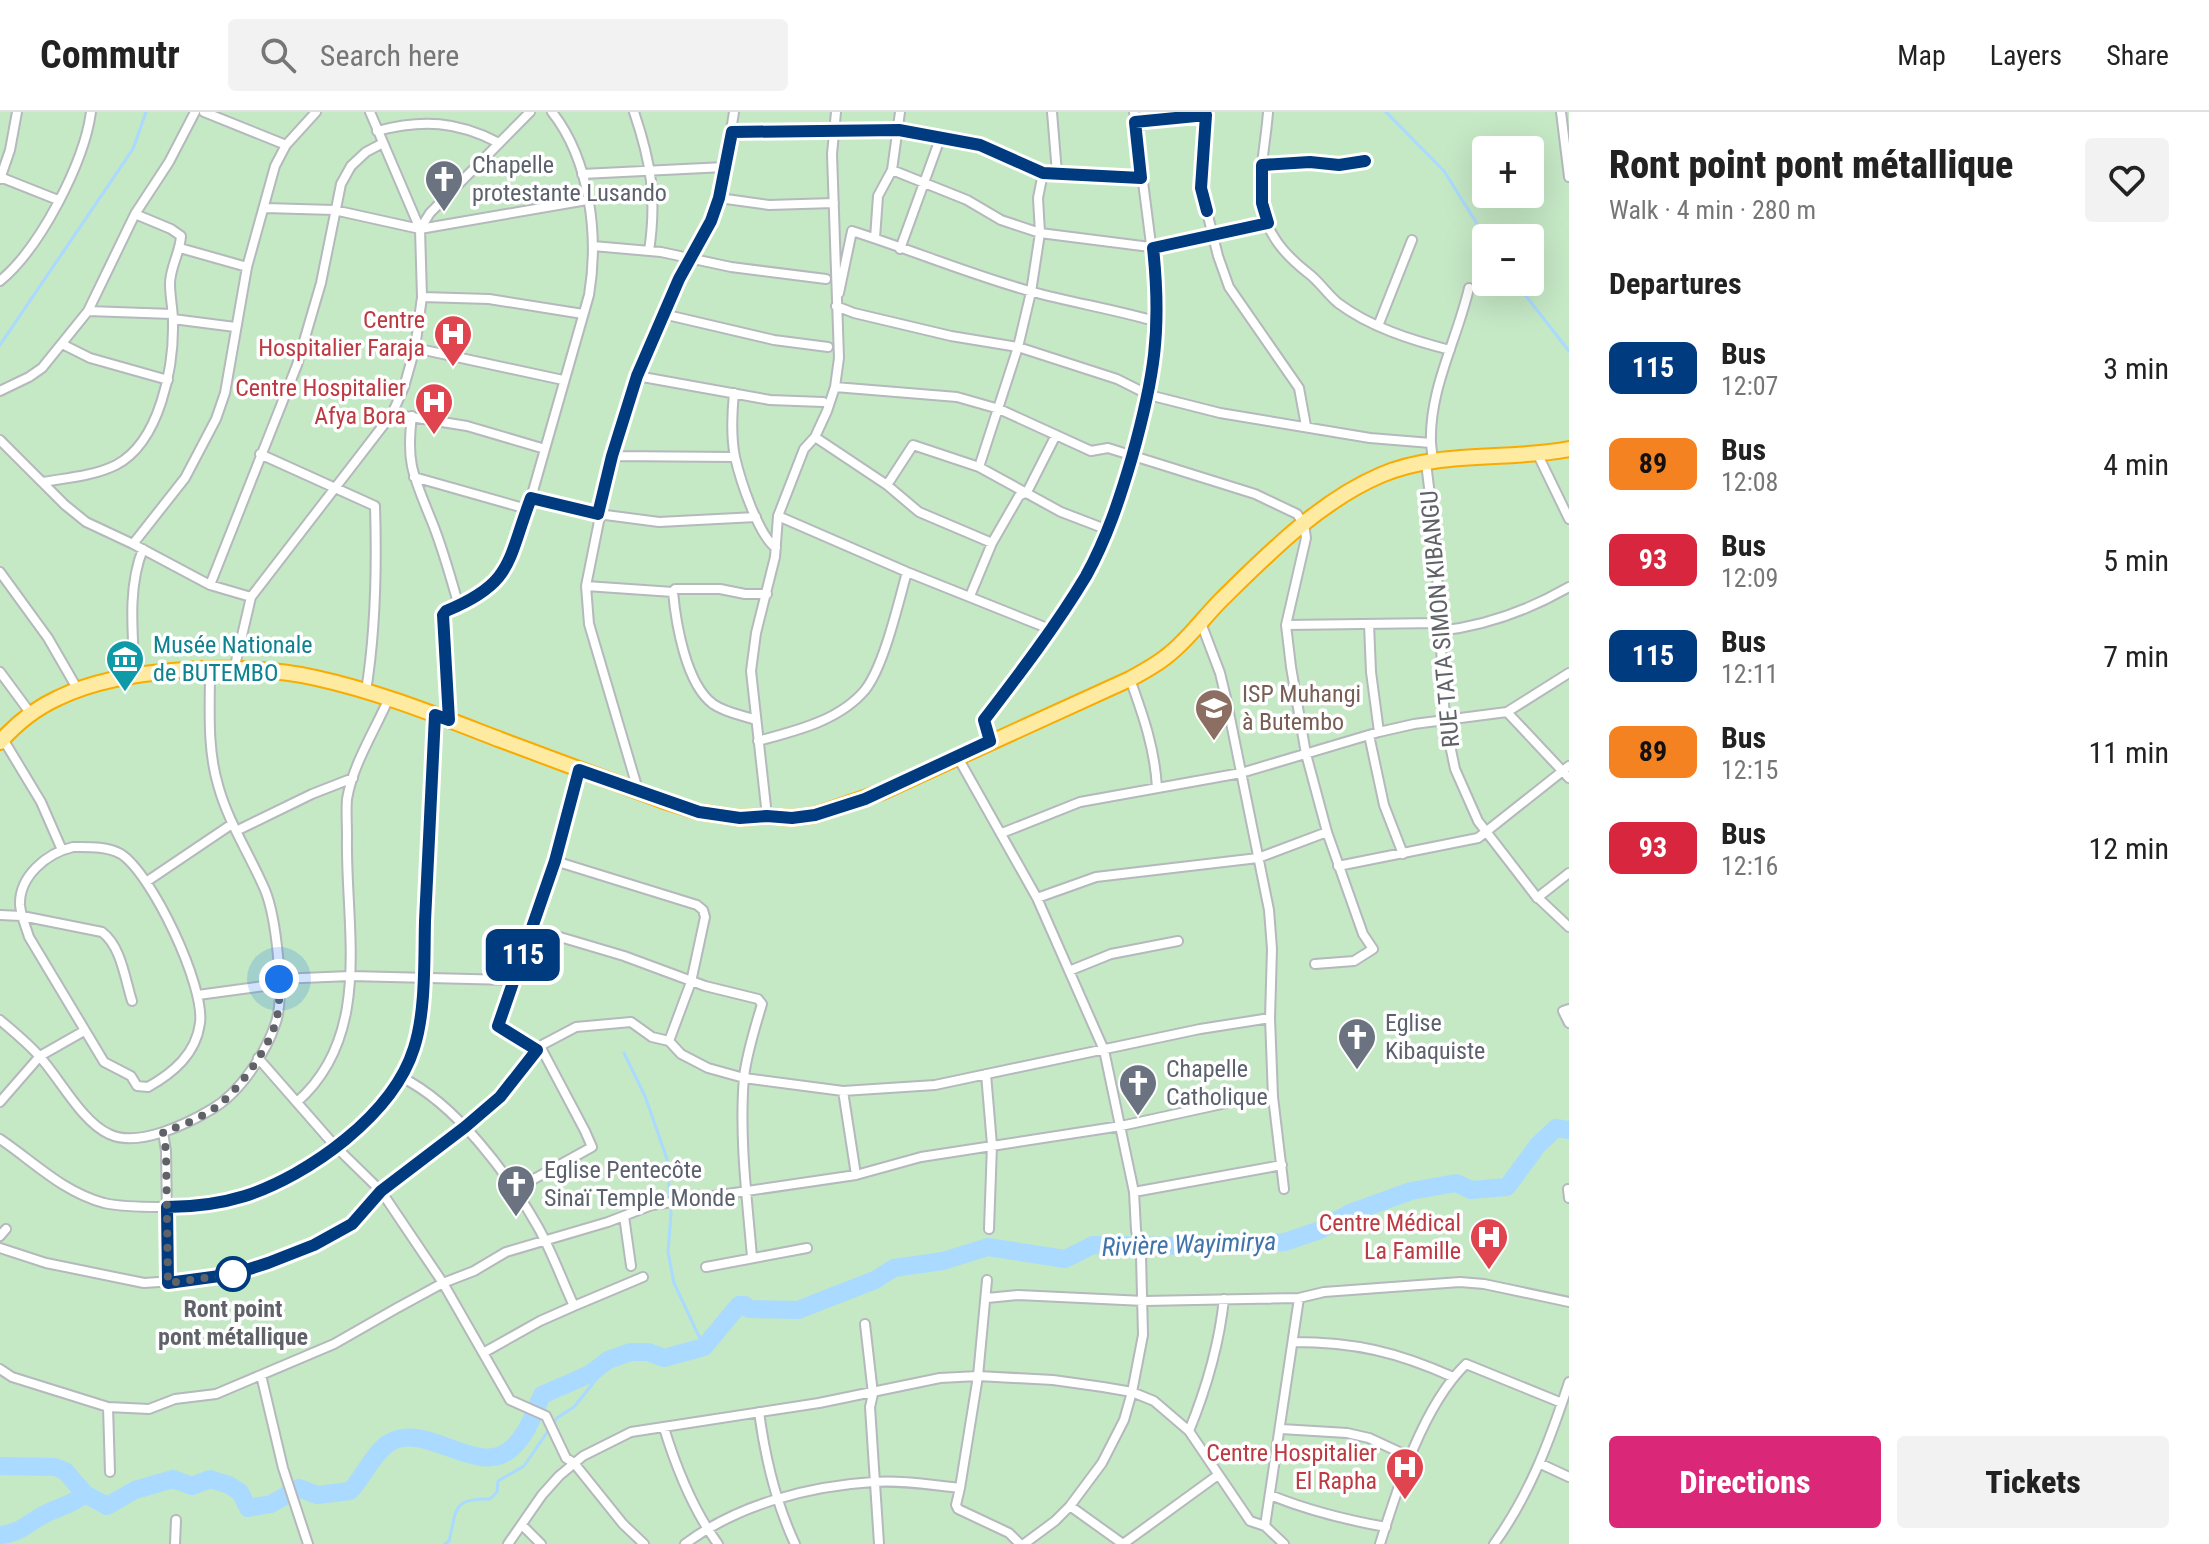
<!DOCTYPE html>
<html lang="en">
<head>
<meta charset="utf-8">
<style>
  :root { --surface:#fff; --page:#f2f2f2; --text:#222; --muted:#767676; --line:#e0e0e0; --accent:#db2777 }
  body { margin:0; font-family:"Roboto Condensed",sans-serif; background:var(--page); color:var(--text); height:100vh; display:flex; flex-direction:column; font-size:30px; white-space:nowrap }
  * { box-sizing:border-box; margin:0 }
  p { font-size:26px; color:var(--muted) }
  .icon { flex:none; width:44px; height:44px; fill:none; stroke:currentColor; stroke-width:2; stroke-linecap:round; stroke-linejoin:round }
  .map { position:relative; flex:1; overflow:hidden }
  .drawer { display:flex; flex-direction:column; background:var(--surface); width:640px }
  .drawer>* { flex:none }
  .badge { padding:0 16px; border-radius:12px; font-size:28px; line-height:52px }
  .controls { position:absolute; left:1472px; top:24px; display:grid; gap:16px }
  .controls a { display:grid; place-items:center; width:72px; height:72px; border-radius:8px; background:var(--surface); box-shadow:0 8px 32px #0002; font-size:40px }
  .you { position:absolute; width:40px; height:40px; margin:-20px; border:6px solid #fff; border-radius:50%; background:#1a73e8; box-shadow:0 0 0 12px #1a73e833 }
  .map>.badge { position:absolute; translate:-50% -50%; box-shadow:0 0 0 4px #fff }
  h2 { padding:0 40px; font-size:30px; line-height:72px }
  .round { display:grid; place-items:center; flex:none; width:84px; height:84px; border-radius:8px; background:var(--page) }
  .overview { display:flex; align-items:center; justify-content:space-between; height:136px; padding:0 40px }
  h1 { font-size:38px; font-weight:800; line-height:60px }
  .cta { display:flex; gap:16px; margin-top:auto; padding:16px 40px }
  .cta a { flex:1; height:92px; border-radius:8px; background:var(--accent); color:#fff; font-size:32px; font-weight:800; line-height:92px; text-align:center }
  .cta a+a { background:var(--page); color:var(--text) }
  ul { padding:0; list-style:none }
  li { display:flex; align-items:center; gap:24px; height:96px; padding:0 40px }
  li div { flex:1 }
  li b { display:block; font-size:30px }
  li em { font-style:normal }
  li .badge { min-width:88px; font-weight:700; text-align:center }
  header { display:flex; align-items:center; gap:48px; box-sizing:border-box; height:112px; padding:0 40px; background:var(--surface); border-bottom:2px solid var(--line) }
  header strong { font-size:38px }
  nav { display:flex; gap:44px; margin-inline-start:auto; font-size:28px }
  .search { width:560px; height:72px; background:var(--page); display:flex; align-items:center; gap:20px; box-sizing:border-box; padding:0 28px; border-radius:8px; color:var(--muted); font-size:30px }
  main { display:flex; flex:1; min-height:0 }
  .map>svg:first-child { display:block }
  .green { fill:#c5e8c5; fill-rule:evenodd }
  .lines { fill:none; stroke-linecap:round; stroke-linejoin:round }
  .stream { stroke:#aadaff; stroke-width:3 }
  .river { stroke:#aadaff; stroke-width:18 }
  .minor-casing { stroke:#b5b8bc; stroke-width:12 }
  .trunk-casing { stroke:#f9ab00; stroke-width:18 }
  .minor { stroke:#fff; stroke-width:8 }
  .trunk { stroke:#feeaa1; stroke-width:14 }
  .line-casing { stroke:#fff; stroke-width:18 }
  .line { stroke:#003b80; stroke-width:12 }
  .walk { stroke:#5f6368; stroke-width:8; stroke-dasharray:0 14.4 }
  .stop-dot { fill:#fff; stroke:#003b80; stroke-width:4 }
  .labels { text-anchor:middle; stroke-width:7; stroke-linejoin:round; paint-order:stroke }
  .worship-label { font-size:24px; fill:#5b616d; stroke:#fff; text-anchor:start }
  .health-label { font-size:24px; fill:#be3a42; stroke:#fff; text-anchor:end }
  .street-label { font-size:24px; fill:#5f6368; stroke:#fff }
  .culture-label { font-size:24px; fill:#0d838f; stroke:#fff; text-anchor:start }
  .education-label { font-size:24px; fill:#785e54; stroke:#fff; text-anchor:start }
  .stop-label { font-size:24px; font-weight:bold; fill:#5f6368; stroke:#fff }
  .water-label { font-size:26px; font-style:italic; fill:#4174aa; stroke:#fff }
</style>
</head>
<body>
<header>
<strong>Commutr</strong>
<div class="search"><svg class="icon" aria-label="search" viewBox="0 0 24 24"><circle cx="10" cy="10" r="6"/><path d="M15 15l6 6"/></svg>Search here</div>
<nav><a>Map</a><a>Layers</a><a>Share</a></nav>
</header>
<main>
<div class="map">
<svg width="1569" height="1432" viewBox="0 0 1569 1432">
  <rect width="100%" height="100%" fill="#f1efe8"/>
  <path class="green" d="M0,0H1569V1432H0ZM1486,38H1530V82H1486ZM1486,126H1530V170H1486Z"/>
  <g class="lines">
    <path class="stream" d="M1386,0L1444,59L1486,126
      M1515,170L1569,239
      M0,233L133,37L146,0
      M624,941L645,984L667,1047L671,1102L668,1140L674,1171L704,1235
      M445,1432L449,1429C457,1398 451,1386 490,1387L497,1380L498,1369L524,1354L557,1306L574,1295L602,1260L613,1253L617,1245"/>
    <path class="river" d="M0,1354L55,1355L65,1359L85,1382L107,1394L135,1378L173,1367L192,1374L210,1367L229,1373L240,1380L248,1396L271,1392L299,1376L317,1383L350,1379C363,1366 373,1341 389,1331C424,1309 474,1362 507,1340C526,1327 533,1303 542,1283L590,1262L608,1248L631,1240H648L664,1246L704,1235L739,1193H745L749,1197L798,1198L875,1168L894,1156L943,1149L988,1135L1065,1147L1093,1133L1210,1134L1285,1130L1320,1118L1350,1101L1411,1079L1456,1071L1471,1078L1507,1075L1538,1033L1556,1016L1569,1018
      M0,1423C19,1422 29,1410 45,1402C61,1394 70,1394 85,1382"/>
    <g class="minor-casing">
      <path id="minor" d="M204,0L286,33
        M370,0L420,117
        M634,0C651,50 657,86 649,139
        M1052,0L1057,61
        M1206,0L1201,76L1218,144L1229,175L1299,276L1306,314
        M1268,0C1266,30 1258,62 1262,92C1266,122 1285,143 1308,161C1319,169 1327,182 1338,191C1370,215 1411,228 1450,238
        M1561,0L1569,65
        M1135,10L1206,3
        M377,19C422,7 458,9 499,31
        M732,20L899,18L980,33L1043,61L1141,66
        M1262,53L1310,50L1339,53L1365,49
        M892,58L967,88L1001,108L1040,121L1158,136L1268,111
        M582,62L725,55
        M0,65L58,88
        M0,67L10,38L17,0
        M719,86L769,93L834,91
        M265,96L334,98L420,117L587,88
        M875,126L878,84L892,58L900,0
        M593,134L661,140L731,155L826,167
        M180,136L247,155
        M900,137L941,24
        M0,169C40,136 84,51 91,0
        M839,181L852,119C912,138 971,163 1033,180C1074,191 1117,198 1158,210
        M422,185L489,187L583,202
        M836,194L854,201L951,224L1018,235L1117,267L1149,283L1220,301L1370,326L1431,331L1433,350
        M88,199L172,202
        M663,202L774,228L828,235
        M173,207L235,215
        M1378,214L1412,128
        M62,232L90,246L168,268
        M415,236L563,268
        M637,264L770,288L823,290
        M835,275L957,285L999,297L1091,339L1108,336L1255,382L1297,402L1304,412L1306,426L1286,513L1291,555L1306,642L1327,720L1363,822L1373,837L1354,849L1315,852
        M0,279L29,265L42,256L88,199L135,102L169,50L195,0
        M734,281C732,301 731,325 735,345C740,367 758,423 776,436
        M392,302L467,314L545,337
        M412,304C406,350 413,363 430,405C442,433 450,464 459,494
        M815,325L887,373L919,400L992,431
        M0,328L65,393L86,410L133,432L210,473L251,485
        M1431,331C1429,277 1457,228 1469,176
        M260,342L375,394C377,457 376,517 366,579
        M1538,343L1569,407
        M612,344L735,345
        M1426,351L1435,424L1445,609L1455,657L1478,709L1535,783L1569,815
        M979,355L1018,235L1031,180L1040,121L1038,86L1043,61
        M414,365L527,397
        M43,370C66,366 94,364 116,353C160,330 174,255 173,209C173,197 170,185 170,172C170,155 180,141 181,124L171,117L135,102
        M887,373L913,333L979,355L1061,400L1108,418
        M531,386L598,402L659,410L756,405
        M778,404L907,460L1052,518
        M133,432L185,366L216,307L225,281L247,155L275,54L286,33L316,0
        M0,460L48,526L78,578
        M210,473L297,253L321,171L341,72L351,54L366,40L383,31
        M586,474L673,480L675,477H720L745,482H767
        M673,480C676,512 686,572 713,592C726,601 742,603 756,608
        M970,484L992,431L1019,384L1027,380L1056,323
        M1201,511L1220,561L1226,586L1269,798L1272,837L1270,906L1273,985L1284,1077
        M1369,512L1371,560L1379,620
        M1286,513L1438,511
        M1439,519C1485,514 1529,498 1569,475
        M234,558L251,485L392,302L404,275L415,236L422,185L420,117L430,101L530,0
        M0,560L31,602
        M135,565C133,523 127,476 143,437
        M1130,567C1143,603 1155,637 1157,676
        M1507,600L1569,561
        M449,608L443,503L446,499L484,481L508,452L531,386L589,183C599,124 590,48 552,0
        M1369,623L1384,693L1403,742
        M3,627L41,690L62,738
        M758,629C795,619 839,609 865,578C884,554 898,492 907,460
        M990,629L984,608L1052,518L1087,461L1108,418L1124,377L1142,313L1155,251L1158,224L1157,179L1134,0
        M957,644L1037,786L1104,938L1134,1080L1136,1118L1141,1144L1143,1223L1132,1280L1124,1308L1102,1351L1070,1394L1055,1409L1024,1432
        M638,678L589,512L586,474L612,344L637,264L663,202L679,167L711,109L725,55L734,0
        M767,704L751,559L756,521L775,445L778,404L804,337L815,325L827,299L835,275L839,246L832,42L836,0
        M236,719L312,682L353,666
        M1002,721L1080,690L1241,661L1379,620L1414,612L1507,600L1569,666
        M73,735C88,735 107,734 121,742C152,762 205,874 200,911C196,942 173,961 148,975L137,974L131,964L104,950L29,825C26,815 21,804 20,793C19,764 47,741 73,735Z
        M555,749L697,793L703,798L705,805L691,870L669,929
        M1338,754L1478,726L1569,654
        M146,770L232,712
        M1037,786L1096,765L1258,746L1327,720
        M1537,786L1569,761
        M0,803L22,804L102,820C121,834 125,867 132,889
        M533,817L624,844L705,874L758,887L762,892C755,916 747,940 744,965C739,1024 747,1086 752,1145
        M1069,859L1111,842L1178,829
        M279,867L350,864L515,868
        M198,883L279,872
        M1569,897L1563,899L1569,911
        M0,908C14,920 29,932 40,945C60,967 82,1010 109,1022C138,1036 187,1012 212,997C240,981 266,941 276,910C285,883 276,805 265,778C250,743 228,710 218,673C207,636 210,596 210,558
        M537,938L498,914L555,749L579,658
        M258,946L335,1034L381,1079L443,1171L510,1288L546,1304L566,1346L574,1351L623,1412L644,1432
        M986,962L992,1033L989,1117
        M401,965C456,992 508,1062 538,1115C552,1140 562,1168 574,1194L540,1209L483,1241
        M843,979L856,1063
        M0,990L40,944L84,919
        M297,990C374,922 345,815 347,724C347,712 346,699 347,687C353,652 375,618 389,586
        M163,1020L166,1039L168,1171
        M0,1027C34,1050 63,1080 104,1091C122,1095 141,1095 159,1095C179,1095 200,1095 220,1091C305,1072 403,1002 419,912L435,603
        M1568,1077L1569,1086
        M514,1078L592,1035L585,1019L540,934
        M1134,1080L1282,1053
        M624,1104L631,1154
        M0,1124L6,1117
        M0,1136L46,1151L144,1171L204,1167L234,1162L268,1151L314,1133L352,1112L381,1079L465,1015L500,985L540,934L576,915L631,910L652,925L669,929L681,942L708,956L744,966L843,979L935,973L1200,917L1270,906
        M706,1155L807,1136
        M987,1186L1018,1183L1144,1189L1299,1186L1324,1180L1460,1170L1484,1172L1569,1190
        M574,1194L643,1165
        M865,1212L873,1282L870,1295L879,1432
        M1293,1230C1355,1230 1397,1240 1453,1265
        M0,1257L12,1265L108,1295L149,1297L175,1287L216,1282L334,1232L397,1196L443,1171L474,1159L506,1140L608,1110L652,1093L856,1063L921,1045L1121,1014L1231,990L1273,985
        M261,1263L283,1356L308,1432
        M108,1295L110,1360
        M759,1300C765,1345 776,1391 795,1432
        M664,1316C676,1355 693,1398 718,1432
        M1281,1317L1347,1321L1369,1326L1410,1345
        M1189,1319C1207,1275 1219,1234 1224,1187
        M1541,1352L1569,1365
        M960,1376L956,1393L958,1397L1009,1421L1020,1432
        M1270,1383C1307,1398 1346,1408 1386,1415
        M1070,1394L1123,1432
        M522,1413L541,1432
        M1265,1414L1299,1186
        M175,1432L176,1408
        M508,1432L542,1383L559,1364L583,1344L631,1320L819,1291L940,1266L978,1264L1053,1268L1103,1275L1132,1280L1154,1289L1189,1319L1250,1409L1265,1414L1284,1432
        M685,1432C737,1393 808,1374 873,1370C902,1368 931,1373 960,1376L978,1264L987,1168
        M1123,1432L1218,1363
        M1380,1432C1398,1374 1423,1294 1466,1252L1562,1291
        M1494,1432C1530,1382 1550,1328 1569,1270"/>
    </g>
    <g class="trunk-casing">
      <path id="trunk" d="M0,630C16,612 36,596 58,586C123,554 246,550 316,566C380,580 441,605 501,628C556,649 612,669 667,690L699,700L740,706L767,704L792,706L815,703L882,680L1130,567C1143,560 1156,553 1167,544C1188,528 1203,506 1222,487C1269,441 1320,389 1381,363C1439,338 1508,349 1569,337"/>
    </g>
    <use href="#minor" class="minor"/>
    <use href="#trunk" class="trunk"/>
  </g>
  <g class="lines">
    <g class="line-casing">
      <path id="line" d="M1207,99L1201,76L1206,3L1135,10L1141,66L1043,61L980,33L899,18L732,20L719,86L711,109L679,167L637,264L612,344L598,402L531,386C507,449 514,471 446,499L443,503L449,608L435,603C432,672 428,740 425,809C424,848 426,899 414,936C393,1003 309,1063 245,1084C219,1092 194,1095 167,1095L168,1171L234,1162L268,1151L314,1133L352,1112L381,1079L465,1015L500,985L537,938L498,914L555,749L579,658L699,700L740,706L767,704L792,706L815,703L865,687L990,629L984,608C1020,561 1056,514 1086,464C1107,426 1120,386 1132,345C1154,266 1162,219 1153,136L1268,111L1262,91V53L1310,50L1339,53L1365,49"/>
    </g>
    <use href="#line" class="line"/>
    <path class="walk" d="M233,1162L168,1171L166,1039L163,1020C182,1014 203,1005 219,993C241,975 272,932 277,905C280,892 279,880 279,867"/>
  </g>
  <defs>
    <g id="church-pin" transform="scale(2)"><path d="M0 17L-7.5 6A9.5 9.5 0 1 1 7.5 6Z" fill="#6b7280" stroke="#fff"/><path d="M-1.2-6h2.4v3.5h3.3v2.4h-3.3V6h-2.4V-.1h-3.3v-2.4h3.3Z" fill="#fff"/></g>
    <g id="hospital-pin" transform="scale(2)"><path d="M0 17L-7.5 6A9.5 9.5 0 1 1 7.5 6Z" fill="#e0444e" stroke="#fff"/><path d="M-5-5h3v3.5h4V-5h3V5h-3V1.5h-4V5h-3Z" fill="#fff"/></g>
    <g id="museum-pin" transform="scale(2)"><path d="M0 17L-7.5 6A9.5 9.5 0 1 1 7.5 6Z" fill="#0f9aa8" stroke="#fff"/><path d="M0-6L6-3V-2H-6V-3ZM-5-1h2V3h-2ZM-1-1h2V3h-2ZM3-1h2V3H3ZM-6 4H6V6H-6Z" fill="#fff"/></g>
    <g id="university-pin" transform="scale(2)"><path d="M0 17L-7.5 6A9.5 9.5 0 1 1 7.5 6Z" fill="#8d6e63" stroke="#fff"/><path d="M0-5L7-2L0 1L-7-2ZM-4 1L0 2.5L4 1V4Q0 6-4 4Z" fill="#fff"/></g>
  </defs>
  <g fill-rule="evenodd">
    <use href="#church-pin" x="444" y="67"/>
    <use href="#hospital-pin" x="453" y="222"/>
    <use href="#hospital-pin" x="434" y="290"/>
    <use href="#museum-pin" x="125" y="547"/>
    <use href="#university-pin" x="1214" y="596"/>
    <use href="#church-pin" x="1357" y="925"/>
    <use href="#church-pin" x="1138" y="971"/>
    <use href="#church-pin" x="516" y="1072"/>
    <use href="#hospital-pin" x="1489" y="1125"/>
    <use href="#hospital-pin" x="1405" y="1355"/>
  </g>
  <circle class="stop-dot" cx="233" cy="1162" r="16"/>
  <g class="labels">
    <g class="worship-label">
      <text x="472" y="61">Chapelle<tspan x="472" dy="28">protestante Lusando</tspan></text>
      <text x="1385" y="919">Eglise<tspan x="1385" dy="28">Kibaquiste</tspan></text>
      <text x="1166" y="965">Chapelle<tspan x="1166" dy="28">Catholique</tspan></text>
      <text x="544" y="1066">Eglise Pentecôte<tspan x="544" dy="28">Sinaï Temple Monde</tspan></text>
    </g>
    <g class="health-label">
      <text x="425" y="216">Centre<tspan x="425" dy="28">Hospitalier Faraja</tspan></text>
      <text x="406" y="284">Centre Hospitalier<tspan x="406" dy="28">Afya Bora</tspan></text>
      <text x="1461" y="1119">Centre Médical<tspan x="1461" dy="28">La Famille</tspan></text>
      <text x="1377" y="1349">Centre Hospitalier<tspan x="1377" dy="28">El Rapha</tspan></text>
    </g>
    <g class="street-label">
      <text transform="translate(1440 507) rotate(-95)" y="8">RUE TATA SIMON KIBANGU</text>
    </g>
    <g class="culture-label">
      <text x="153" y="541">Musée Nationale<tspan x="153" dy="28">de BUTEMBO</tspan></text>
    </g>
    <g class="education-label">
      <text x="1242" y="590">ISP Muhangi<tspan x="1242" dy="28">à Butembo</tspan></text>
    </g>
    <g class="stop-label">
      <text x="233" y="1205">Ront point<tspan x="233" dy="28">pont métallique</tspan></text>
    </g>
    <g class="water-label">
      <text transform="translate(1189 1132) rotate(-2)" y="9">Rivière Wayimirya</text>
    </g>
  </g>
</svg>
<div class="controls">
<a>+</a>
<a>−</a>
</div>
<div class="you" style="left:279px;top:867px"></div>
<b class="badge" style="left:523px;top:843px;background:#003b80;color:#fff">115</b>
</div>
<section class="drawer">
<div class="overview"><div><h1>Ront point pont métallique</h1><p>Walk · 4 min · 280 m</p></div><a class="round"><svg class="icon" aria-label="heart" viewBox="0 0 24 24"><path d="M12 20l-8-8c-3-5 5-10 8-4 3-6 11-1 8 4z"/></svg></a></div>
<h2>Departures</h2>
<ul>
<li><span class="badge" style="background:#003b80;color:#fff">115</span><div><b>Bus</b><p>12:07</p></div><em>3 min</em></li>
<li><span class="badge" style="background:#f58220;color:#111">89</span><div><b>Bus</b><p>12:08</p></div><em>4 min</em></li>
<li><span class="badge" style="background:#d7263d;color:#fff">93</span><div><b>Bus</b><p>12:09</p></div><em>5 min</em></li>
<li><span class="badge" style="background:#003b80;color:#fff">115</span><div><b>Bus</b><p>12:11</p></div><em>7 min</em></li>
<li><span class="badge" style="background:#f58220;color:#111">89</span><div><b>Bus</b><p>12:15</p></div><em>11 min</em></li>
<li><span class="badge" style="background:#d7263d;color:#fff">93</span><div><b>Bus</b><p>12:16</p></div><em>12 min</em></li>
</ul>
<div class="cta"><a>Directions</a><a>Tickets</a></div>
</section>
</main>
</body>
</html>
